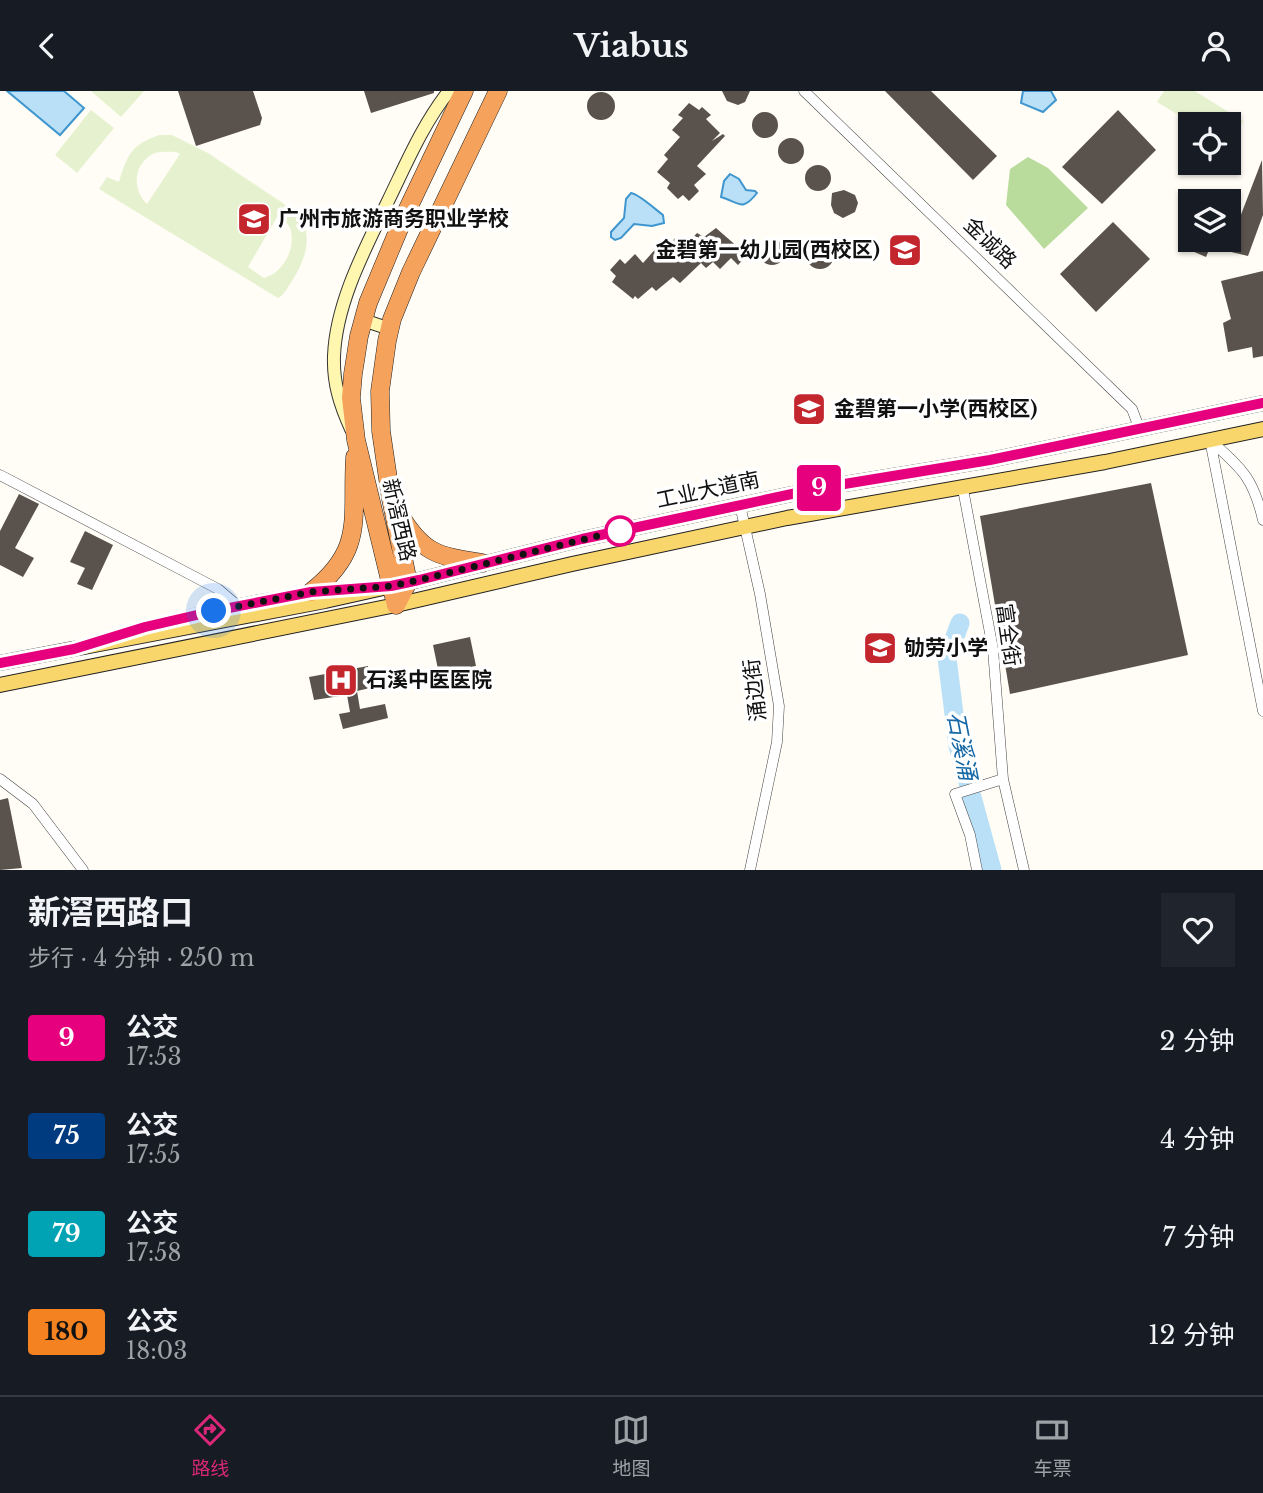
<!DOCTYPE html>
<html lang="zh">
<head>
<meta charset="utf-8">
<style>
  :root { --surface:#171b24; --page:#20242c; --text:#f1f3f6; --muted:#9ea1a6; --line:#363941; --accent:#db2777 }
  body { margin:0; font-family:"Libre Baskerville","Noto Sans SC",serif; background:var(--page); color:var(--text); height:100vh; display:flex; flex-direction:column; font-size:26px; white-space:nowrap }
  * { box-sizing:border-box; margin:0 }
  p { font-size:23px; color:var(--muted) }
  .icon { flex:none; width:38px; height:38px; fill:none; stroke:currentColor; stroke-width:2; stroke-linecap:round; stroke-linejoin:round }
  .map { position:relative; height:779px; overflow:hidden }
  .side { display:flex; flex-direction:column; background:var(--surface); flex:1 }
  .side>* { flex:none }
  .badge { padding:0 14px; border-radius:5px; font-size:24px; line-height:46px }
  .buttons { position:absolute; left:1178px; top:21px; display:grid; gap:14px }
  .buttons a { display:grid; place-items:center; width:63px; height:63px; border-radius:0px; background:var(--surface); box-shadow:0 2px 5px #0004; font-size:35px }
  .you { position:absolute; width:35px; height:35px; margin:-18px; border:5px solid #fff; border-radius:50%; background:#1a73e8; box-shadow:0 0 0 10px #1a73e833 }
  .map>.badge { position:absolute; translate:-50% -50%; box-shadow:0 0 0 4px #fff }
  .round { display:grid; place-items:center; flex:none; width:74px; height:74px; border-radius:0px; background:var(--page) }
  .headline { display:flex; align-items:center; justify-content:space-between; height:119px; padding:0 28px }
  h1 { font-size:33px; font-weight:700; line-height:52px }
  ul { padding:0; list-style:none }
  li { display:flex; align-items:center; gap:21px; height:98px; padding:0 28px }
  li div { flex:1 }
  li b { display:block; font-size:26px }
  li em { font-style:normal }
  li .badge { min-width:77px; font-weight:700; text-align:center }
  header { display:flex; justify-content:space-between; align-items:center; height:91px; padding:0 28px; background:var(--surface); font-size:32px; font-weight:700 }
  .tab-bar { display:flex; justify-content:space-around; align-items:center; height:98px; border-top:2px solid var(--line); background:var(--surface); font-size:19px; color:var(--muted) }
  .tab-bar a { display:grid; justify-items:center; gap:4px }
  .tab-bar .selected { color:var(--accent) }
  .map>svg:first-child { display:block }
  .forest { fill:#b9dc9c }
  .pitch { fill:#e6f2cf; fill-rule:evenodd }
  .water { fill:#b9e0f7; stroke:#3f96cf; stroke-width:2 }
  .lines { fill:none; stroke-linecap:round; stroke-linejoin:round }
  .river { stroke:#b9e0f7; stroke-width:19 }
  .building { fill:#5a524d }
  .street-casing { stroke:#444; stroke-width:11 }
  .secondary-casing { stroke:#333; stroke-width:14 }
  .primary-casing { stroke:#222; stroke-width:16 }
  .highway-casing { stroke:#222; stroke-width:19 }
  .street { stroke:#fff; stroke-width:10 }
  .secondary { stroke:#fff6b0; stroke-width:12 }
  .primary { stroke:#f9d66b; stroke-width:14 }
  .highway { stroke:#f5a25d; stroke-width:18 }
  .line-casing { stroke:#fff; stroke-width:16 }
  .line { stroke:#e6007e; stroke-width:10 }
  .walk { stroke:#111; stroke-width:7; stroke-dasharray:0 12.6 }
  .stop-dot { fill:#fff; stroke:#e6007e; stroke-width:3.5 }
  .labels { text-anchor:middle; stroke-width:7; stroke-linejoin:round; paint-order:stroke }
  .poi-label { font-size:21px; font-weight:bold; fill:#111; stroke:#fff; text-anchor:start }
  .street-label { font-size:21px; fill:#111; stroke:#fff }
  .water-label { font-size:23px; font-style:italic; fill:#1768a6; stroke:#fff }
</style>
</head>
<body>
<header><svg class="icon" aria-label="back" viewBox="0 0 24 24"><path d="M15 5l-7 7 7 7"/></svg>Viabus<svg class="icon" aria-label="person" viewBox="0 0 24 24"><circle cx="12" cy="8" r="4"/><path d="M4 21q1-7 8-7t8 7"/></svg></header>
<div class="map">
<svg width="1263" height="779" viewBox="0 0 1263 779">
  <rect width="100%" height="100%" fill="#fffdf5"/>
  <path class="forest" d="M1028,66L1048,77L1088,117L1044,158L1006,114L1010,78Z"/>
  <path class="pitch" d="M91,0H144L121,26Z
    M1164,0H1195L1243,30L1229,53L1228,33H1193L1157,11Z
    M91,19L114,37L77,82L55,64Z
    M159,44H172L208,62L299,123C313,146 306,168 292,190C287,197 285,203 278,207L99,98L107,86L119,91C127,64 131,54 159,44ZM176,61L180,63L147,113C132,99 133,73 153,63C160,60 168,61 176,61ZM277,126C282,129 288,132 290,137C297,157 283,182 264,187L248,176Z"/>
  <path class="water" d="M7,0H64L84,17L60,44Z
    M1023,0H1051L1056,9L1043,21L1021,12Z
    M730,83L739,88L746,99L755,100L757,102C742,121 740,112 721,106L724,90Z
    M631,102C639,103 656,119 663,124L664,132L652,135L634,133L621,147L615,149L611,146V141L624,127L626,108Z"/>
  <g class="lines">
    <path class="river" d="M960,532L947,567L958,655L992,779"/>
  </g>
  <path class="building" d="M178,0H253L262,27L260,34L196,55Z
    M364,0H434V2L371,22Z
    M722,0H750L745,11L738,14L727,10Z
    M885,0H931L997,65L973,89Z
    M587 15a14 14 0 1 1 28 0a14 14 0 1 1-28 0Z
    M689,12L699,19L702,16L711,24L706,28L720,42L712,50L723,43L725,45L697,75L706,83L694,94L699,100L689,110L683,104L678,108L667,97L670,92L657,81L668,68L664,64L680,46L672,39L683,27L678,24Z
    M1118,19L1156,59L1102,113L1062,76Z
    M752 34a13 13 0 1 1 26 0a13 13 0 1 1-26 0Z
    M778 60a13 13 0 1 1 26 0a13 13 0 1 1-26 0Z
    M1262,69L1263,124L1248,165L1227,160Z
    M805 87a13 13 0 1 1 26 0a13 13 0 1 1-26 0Z
    M844,99L855,104L858,112L855,121L843,127L834,122L831,114L832,102Z
    M1113,131L1150,168L1096,221L1060,183Z
    M716,137L747,164L738,174L731,167L720,178L713,171L706,177L701,172L680,192L673,186L656,200L652,196L638,208L635,205L633,208L612,191L616,185L610,179L620,168L625,173L635,163L643,172L659,154L665,159L675,147L684,156L697,142L704,146Z
    M759 161a13 13 0 1 1 26 0a13 13 0 1 1-26 0Z
    M1188,149H1213L1206,166L1185,157Z
    M806 164a14 14 0 1 1 28 0a14 14 0 1 1-28 0Z
    M1263,180V265L1253,267L1252,256L1228,261L1223,232L1231,228L1221,190Z
    M1151,392L1188,564L1010,603L980,425Z
    M19,403L39,413L15,457L34,467L23,486L0,474V440Z
    M85,440L113,454L92,499L77,493L85,477L70,471Z
    M470,546L476,575L439,583L433,554Z
    M368,575L370,597L357,600L360,618L385,613L388,627L343,638L339,623L350,621L347,604L314,609L309,586Z
    M8,707L22,777L0,779V709Z"/>
  <g class="lines">
    <g class="street-casing">
      <path id="street" d="M804,0L1132,318L1140,339
        M1210,349L1263,620
        M1210,349C1242,378 1253,386 1263,429
        M0,384L218,498L238,515
        M963,398L993,558L1003,688L1024,779
        M740,414L760,503L779,615L777,651L750,779
        M0,688L33,713L83,779
        M977,779L970,744L955,703L1003,688"/>
    </g>
    <g class="secondary-casing">
      <path id="secondary" d="M363,229L390,238
        M351,338C340,314 333,292 334,265C336,211 366,156 389,108C407,71 423,33 449,0
        M120,544C199,520 281,503 363,497"/>
    </g>
    <g class="primary-casing">
      <path id="primary" d="M0,572L325,510L419,489L582,448L820,397L990,369L1263,312
        M0,594L396,514L572,473L787,427L1105,371L1263,338"/>
    </g>
    <g class="highway-casing">
      <path id="highway" d="M398,421C422,462 436,465 482,472
        M311,501C366,458 351,427 355,366
        M396,514L408,491L391,408L381,340L380,300L387,250L392,228L411,181L498,0
        M396,514L356,349L351,307L353,283L359,245L368,212L403,128L464,0"/>
    </g>
    <use href="#street" class="street"/>
    <use href="#secondary" class="secondary"/>
    <use href="#primary" class="primary"/>
    <use href="#highway" class="highway"/>
  </g>
  <g class="lines">
    <g class="line-casing">
      <path id="line" d="M0,572L74,558L145,536L214,520L311,501L391,495L419,489L582,448L820,397L990,369L1263,312"/>
    </g>
    <use href="#line" class="line"/>
    <path class="walk" d="M214,520L311,501L391,495L419,489L622,439L620,440"/>
  </g>
  <defs>
    <g id="school-square" transform="scale(1.75)"><rect x="-9" y="-9" width="18" height="18" rx="4" fill="#c4262e" stroke="#fff"/><path d="M0-5L7-2L0 1L-7-2ZM-4 1L0 2.5L4 1V4Q0 6-4 4Z" fill="#fff"/></g>
    <g id="hospital-square" transform="scale(1.75)"><rect x="-9" y="-9" width="18" height="18" rx="4" fill="#c4262e" stroke="#fff"/><path d="M-5-5h3v3.5h4V-5h3V5h-3V1.5h-4V5h-3Z" fill="#fff"/></g>
  </defs>
  <g fill-rule="evenodd">
    <use href="#school-square" x="254" y="128"/>
    <use href="#school-square" x="905" y="159"/>
    <use href="#school-square" x="809" y="318"/>
    <use href="#school-square" x="880" y="557"/>
    <use href="#hospital-square" x="341" y="589"/>
  </g>
  <circle class="stop-dot" cx="620" cy="440" r="14"/>
  <g class="labels">
    <g class="poi-label">
      <text x="278" y="135">广州市旅游商务职业学校</text>
      <text x="880" y="166" text-anchor="end">金碧第一幼儿园(西校区)</text>
      <text x="834" y="325">金碧第一小学(西校区)</text>
      <text x="904" y="564">劬劳小学</text>
      <text x="366" y="596">石溪中医医院</text>
    </g>
    <g class="street-label">
      <text transform="translate(990 152) rotate(44)" y="7">金诚路</text>
      <text transform="translate(708 399) rotate(-12)" y="7">工业大道南</text>
      <text transform="translate(399 429) rotate(77)" y="7">新滘西路</text>
      <text transform="translate(1008 544) rotate(82)" y="7">富全街</text>
      <text transform="translate(755 599) rotate(-97)" y="7">涌边街</text>
    </g>
    <g class="water-label">
      <text transform="translate(962 655) rotate(79)" y="8">石溪涌</text>
    </g>
  </g>
</svg>
<div class="buttons">
<a><svg class="icon" aria-label="locate" viewBox="0 0 24 24"><circle cx="12" cy="12" r="6"/><path d="M12 2v4M12 18v4M2 12h4M18 12h4"/></svg></a>
<a><svg class="icon" aria-label="layers" viewBox="0 0 24 24"><path d="M12 4l9 5-9 5-9-5zM3 14l9 5 9-5"/></svg></a>
</div>
<div class="you" style="left:214px;top:520px"></div>
<b class="badge" style="left:819px;top:397px;background:#e6007e;color:#fff">9</b>
</div>
<section class="side">
<div class="headline"><div><h1>新滘西路口</h1><p>步行 · 4 分钟 · 250 m</p></div><a class="round"><svg class="icon" aria-label="heart" viewBox="0 0 24 24"><path d="M12 20l-8-8c-3-5 5-10 8-4 3-6 11-1 8 4z"/></svg></a></div>
<ul>
<li><span class="badge" style="background:#e6007e;color:#fff">9</span><div><b>公交</b><p>17:53</p></div><em>2 分钟</em></li>
<li><span class="badge" style="background:#003b80;color:#fff">75</span><div><b>公交</b><p>17:55</p></div><em>4 分钟</em></li>
<li><span class="badge" style="background:#00a3b4;color:#fff">79</span><div><b>公交</b><p>17:58</p></div><em>7 分钟</em></li>
<li><span class="badge" style="background:#f58220;color:#111">180</span><div><b>公交</b><p>18:03</p></div><em>12 分钟</em></li>
</ul>
</section>
<nav class="tab-bar">
<a class="selected"><svg class="icon" aria-label="directions" viewBox="0 0 24 24"><path d="M12 3l9 9-9 9-9-9zM9 14v-3h6M13 9l2 2-2 2"/></svg>路线</a>
<a><svg class="icon" aria-label="map" viewBox="0 0 24 24"><path d="M3 6l6-2 6 2 6-2v14l-6 2-6-2-6 2zM9 4v14M15 6v14"/></svg>地图</a>
<a><svg class="icon" aria-label="tickets" viewBox="0 0 24 24"><path d="M3 7h18v10H3zM15 7v10"/></svg>车票</a>
</nav>
</body>
</html>
